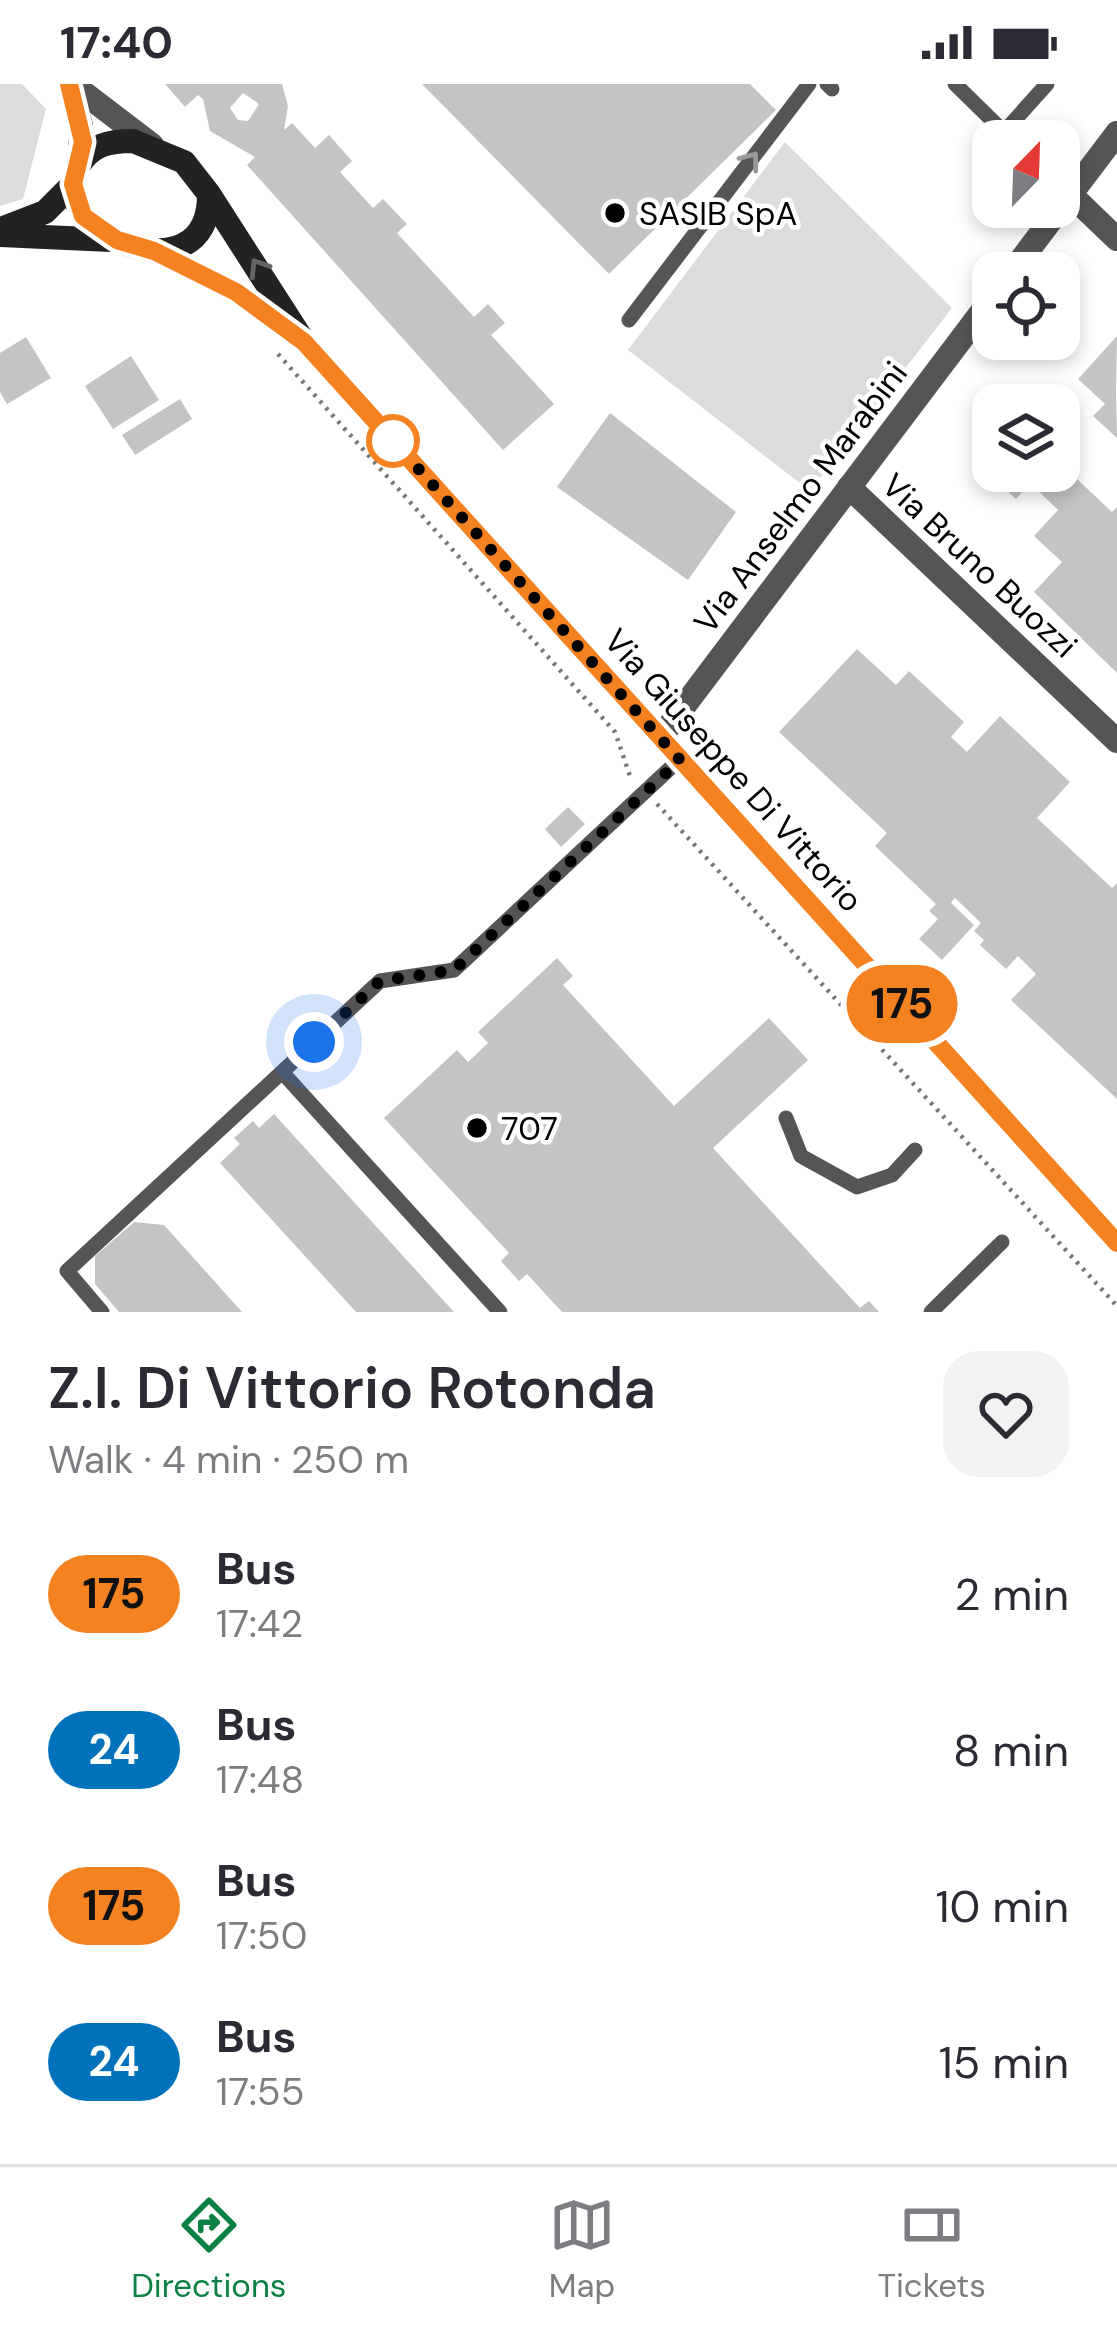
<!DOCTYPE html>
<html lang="en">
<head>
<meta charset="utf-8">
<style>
  :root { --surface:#fff; --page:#f2f2f3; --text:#2b2b33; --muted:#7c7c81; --line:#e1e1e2; --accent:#0b8043 }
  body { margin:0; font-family:"DM Sans",sans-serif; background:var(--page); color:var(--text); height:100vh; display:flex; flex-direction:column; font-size:45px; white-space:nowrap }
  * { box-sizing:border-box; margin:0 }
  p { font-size:39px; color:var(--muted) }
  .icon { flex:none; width:66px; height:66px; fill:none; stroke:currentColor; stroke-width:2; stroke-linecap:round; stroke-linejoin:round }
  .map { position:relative; height:1228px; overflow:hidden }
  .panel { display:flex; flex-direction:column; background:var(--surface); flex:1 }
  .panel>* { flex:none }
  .badge { padding:0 24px; border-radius:39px; font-size:42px; line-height:78px }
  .needle { width:78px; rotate:23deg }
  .buttons { position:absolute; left:972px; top:36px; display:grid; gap:24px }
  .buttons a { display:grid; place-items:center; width:108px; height:108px; border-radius:24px; background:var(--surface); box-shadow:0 6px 18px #0003; font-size:60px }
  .you { position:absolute; width:60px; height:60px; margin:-30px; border:9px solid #fff; border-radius:50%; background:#1a73e8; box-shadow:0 0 0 18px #1a73e833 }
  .map>.badge { position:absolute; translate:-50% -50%; box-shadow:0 0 0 6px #fff }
  .round { display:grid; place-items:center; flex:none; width:126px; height:126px; border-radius:36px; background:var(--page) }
  .overview { display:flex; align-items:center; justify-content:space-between; height:204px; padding:0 48px }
  h1 { font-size:57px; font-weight:600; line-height:90px }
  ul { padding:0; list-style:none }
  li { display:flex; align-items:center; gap:36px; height:156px; padding:0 48px }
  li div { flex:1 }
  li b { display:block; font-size:45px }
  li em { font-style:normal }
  li .badge { min-width:132px; font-weight:700; text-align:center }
  .status { display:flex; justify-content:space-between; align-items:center; height:84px; padding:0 60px; background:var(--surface); direction:ltr }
  .status svg { height:33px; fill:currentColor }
  .menu { display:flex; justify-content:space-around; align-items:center; height:168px; border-top:3px solid var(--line); background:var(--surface); font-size:33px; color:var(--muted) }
  .menu a { display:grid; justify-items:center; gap:6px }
  .menu .on { color:var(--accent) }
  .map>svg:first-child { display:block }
  .green { fill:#dcdcdc }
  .building { fill:#c4c4c4; fill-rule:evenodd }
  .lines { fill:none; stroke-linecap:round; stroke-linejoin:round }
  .path { stroke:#777; stroke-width:4.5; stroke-dasharray:3 6; stroke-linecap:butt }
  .lane { stroke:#555; stroke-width:15 }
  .street { stroke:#555; stroke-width:24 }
  .secondary { stroke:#222; stroke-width:24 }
  .oneway { stroke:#999 }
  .oneway2 { stroke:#646464 }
  .line-casing { stroke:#fff; stroke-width:27 }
  .line { stroke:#f58220; stroke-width:18 }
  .walk { stroke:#000; stroke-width:12; stroke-dasharray:0 21.6 }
  .poi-dot { fill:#000; stroke:#fff; stroke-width:4.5 }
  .stop-dot { fill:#fff; stroke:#f58220; stroke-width:6 }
  .labels { text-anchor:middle; stroke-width:9; stroke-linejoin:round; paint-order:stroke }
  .poi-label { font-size:33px; fill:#000; stroke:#fff; text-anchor:start }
  .street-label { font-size:33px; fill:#000; stroke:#fff }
</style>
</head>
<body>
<div class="status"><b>17:40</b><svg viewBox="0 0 49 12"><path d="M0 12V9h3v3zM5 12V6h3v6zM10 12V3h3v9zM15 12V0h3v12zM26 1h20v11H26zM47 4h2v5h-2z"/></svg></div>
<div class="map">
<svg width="1117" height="1228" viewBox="0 0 1117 1228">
  <rect width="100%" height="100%" fill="#fff"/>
  <path class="green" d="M0,0H22L46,25L23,115L0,122Z
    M785,58L952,224L810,407L628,266Z"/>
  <path class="building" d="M165,0H282L288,22L284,46L292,39L315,64L329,51L352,77L340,88L373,124L383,115L407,140L397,149L474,233L488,220L505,239L491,251L554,320L503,366L247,81L255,73L210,47L203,15L198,11L185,23ZM243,9L259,20L248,37L238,36L230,24Z
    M422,0H750L776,26L609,190Z
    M1117,252L1116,307L1117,354L1093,332L1105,320L1078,295Z
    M26,253L51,294L7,320L0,308V269Z
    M131,272L159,316L113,345L85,302Z
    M180,315L192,335L135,371L122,351Z
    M610,329L736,428L688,496L557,403Z
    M993,360V387H1059V378L1112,428L1117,423V589L1034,508L1062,478L1034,452L1058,426L1030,399L1016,415L976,378Z
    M857,565L896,601L909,587L964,638L951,653L967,668L1000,632L1070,698L1037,734L1112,804L1117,799V1015L1011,916L1036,890L1018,872L1006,885L980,861L984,856L974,847L981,839L955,814L951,819L974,841L942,876L919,855L938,835L929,827L936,820L875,762L887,749L779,648Z
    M568,723L585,740L561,763L545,745Z
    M557,874L573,892L563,901L674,1022L769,934L808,976L713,1064L860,1224L869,1217L879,1228H562L527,1190L519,1197L501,1177L509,1169L384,1034L457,966L468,978L488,959L478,948Z
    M274,1030L454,1228H356L220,1079L240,1060L234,1054L253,1037L259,1044Z
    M134,1138L164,1141L242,1228H119L95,1200V1172Z"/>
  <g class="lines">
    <path class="path" d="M278,270L615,648L631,695
      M657,720L1117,1222"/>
    <path class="lane" d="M827,0L832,5
      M955,0L1004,48L1047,0
      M629,236L809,0
      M786,1034L801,1072L857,1103L892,1091L915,1066
      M102,1228L67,1187L282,988
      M500,1228L282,988L380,897L454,886L680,675
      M931,1228L1002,1158"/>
    <path class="street" d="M69,0L81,41L80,79
      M72,0L152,61
      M1070,110L1117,155
      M1011,189L1117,49
      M849,403L1117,657
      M660,654L993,213"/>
    <path class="secondary" d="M133,57L184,78L209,110C210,218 42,148 78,83C91,60 110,57 133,57Z
      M209,110L304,258L1117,1159
      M1,145L45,128L73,100
      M0,151L111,156
      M155,167L236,209L296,252"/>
  </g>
  <defs><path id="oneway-chevron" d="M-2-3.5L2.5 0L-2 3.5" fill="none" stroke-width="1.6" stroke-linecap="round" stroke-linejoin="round" transform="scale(3)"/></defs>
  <use class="oneway" href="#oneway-chevron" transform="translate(751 76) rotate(-53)"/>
  <use class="oneway2" href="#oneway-chevron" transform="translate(258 183) rotate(-122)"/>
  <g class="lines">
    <g class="line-casing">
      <path id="line" d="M69,0L83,58L73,100L83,132L117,156L154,167L236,208L304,258L1117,1159"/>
    </g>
    <use href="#line" class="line"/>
    <path class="walk" d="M314,958L380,897L454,886L680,676L388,351L393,357"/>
  </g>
  <g class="poi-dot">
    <circle cx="615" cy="129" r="12"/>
    <circle cx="477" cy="1044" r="12"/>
  </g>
  <circle class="stop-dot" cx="393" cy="357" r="24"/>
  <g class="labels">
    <g class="poi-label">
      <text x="639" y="141">SASIB SpA</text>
      <text x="501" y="1056">707</text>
    </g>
    <g class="street-label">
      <text transform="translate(800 413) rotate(-53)" y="12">Via Anselmo Marabini</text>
      <text transform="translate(980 481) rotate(43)" y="12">Via Bruno Buozzi</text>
      <text transform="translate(734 686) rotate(48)" y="12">Via Giuseppe Di Vittorio</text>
    </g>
  </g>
</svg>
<div class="buttons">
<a><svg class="needle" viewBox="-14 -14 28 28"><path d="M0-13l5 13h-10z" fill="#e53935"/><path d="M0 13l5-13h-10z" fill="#7c7c81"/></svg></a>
<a><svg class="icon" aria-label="locate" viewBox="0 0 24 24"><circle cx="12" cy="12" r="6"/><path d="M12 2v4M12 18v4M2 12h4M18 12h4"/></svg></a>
<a><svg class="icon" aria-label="layers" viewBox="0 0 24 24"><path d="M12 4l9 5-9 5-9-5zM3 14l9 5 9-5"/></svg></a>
</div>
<div class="you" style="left:314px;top:958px"></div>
<b class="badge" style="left:902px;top:920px;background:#f58220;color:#111">175</b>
</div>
<section class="panel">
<div class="overview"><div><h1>Z.I. Di Vittorio Rotonda</h1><p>Walk · 4 min · 250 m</p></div><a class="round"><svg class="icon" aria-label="heart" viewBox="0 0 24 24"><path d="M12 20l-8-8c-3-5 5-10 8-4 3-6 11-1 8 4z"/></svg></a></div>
<ul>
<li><span class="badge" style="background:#f58220;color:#111">175</span><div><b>Bus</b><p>17:42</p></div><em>2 min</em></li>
<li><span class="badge" style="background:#0072bc;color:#fff">24</span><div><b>Bus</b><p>17:48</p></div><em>8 min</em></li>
<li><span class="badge" style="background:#f58220;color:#111">175</span><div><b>Bus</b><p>17:50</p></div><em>10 min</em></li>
<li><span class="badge" style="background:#0072bc;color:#fff">24</span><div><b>Bus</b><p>17:55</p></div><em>15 min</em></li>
</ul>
</section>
<nav class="menu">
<a class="on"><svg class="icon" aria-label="directions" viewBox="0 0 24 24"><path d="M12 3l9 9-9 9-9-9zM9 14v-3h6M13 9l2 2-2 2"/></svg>Directions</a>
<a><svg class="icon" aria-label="map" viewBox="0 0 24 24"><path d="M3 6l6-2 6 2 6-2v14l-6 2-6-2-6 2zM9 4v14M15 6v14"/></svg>Map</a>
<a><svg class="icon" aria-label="tickets" viewBox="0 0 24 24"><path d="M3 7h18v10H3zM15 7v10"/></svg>Tickets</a>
</nav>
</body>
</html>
